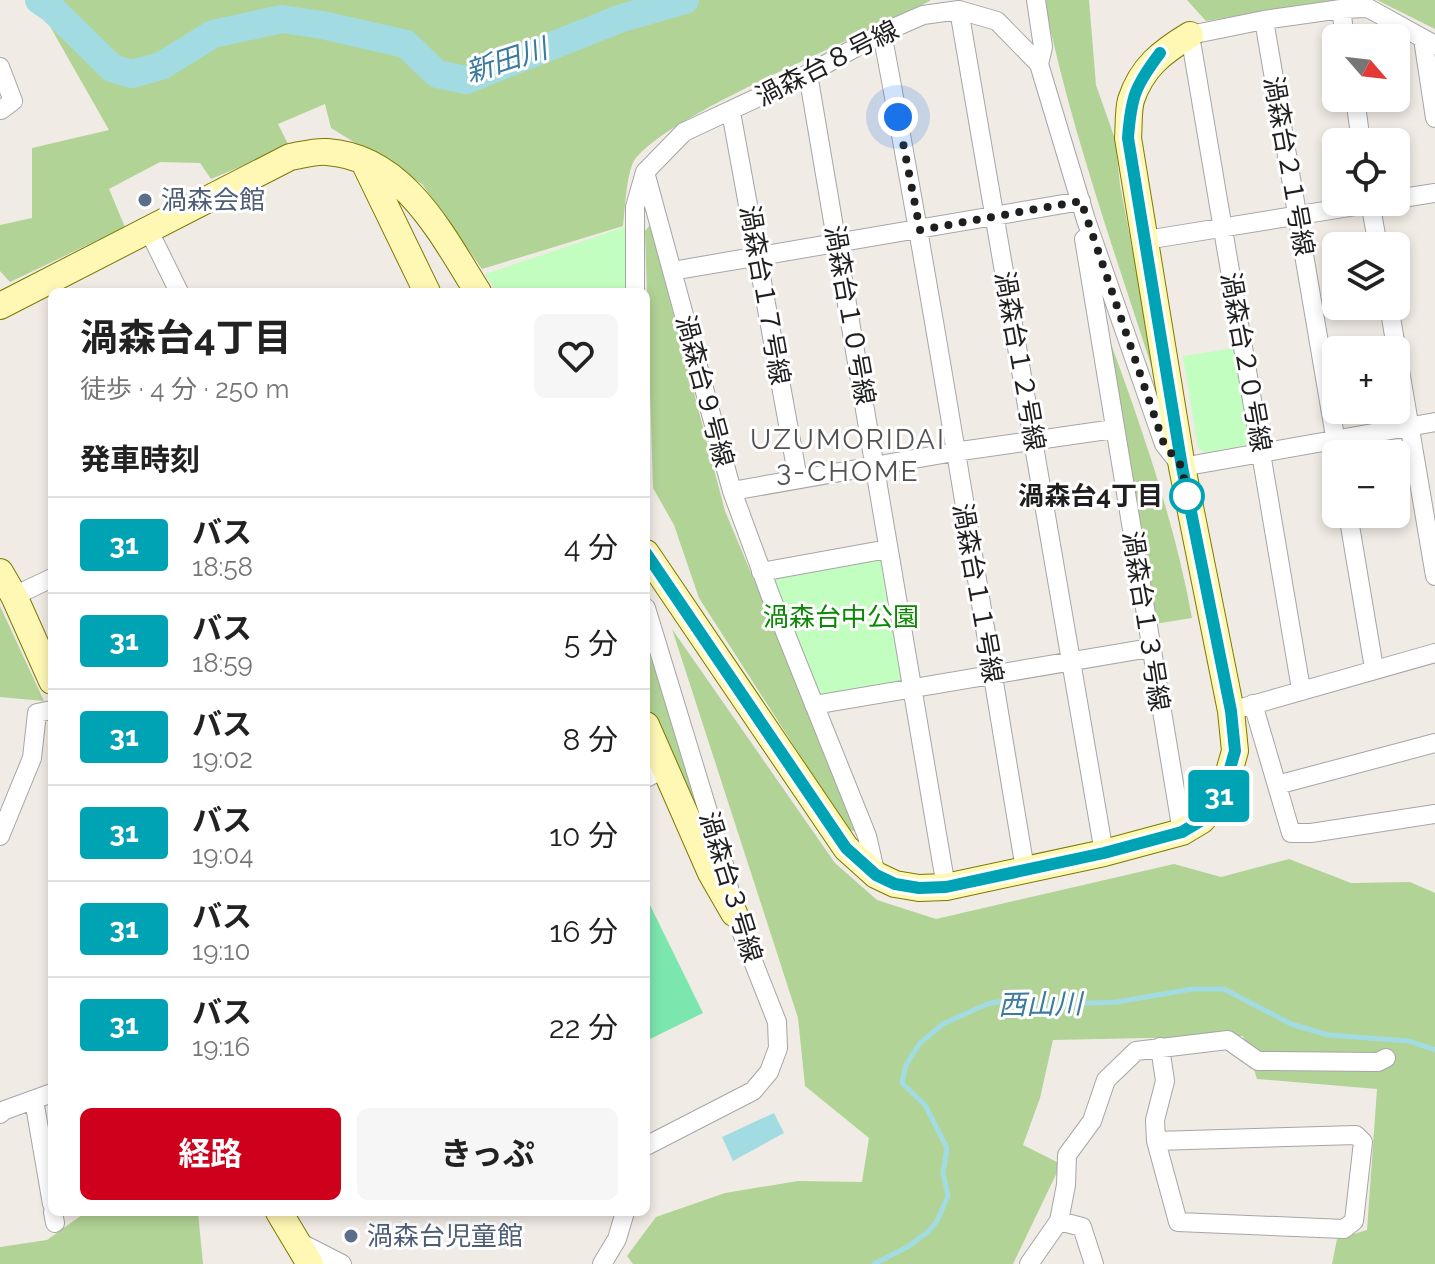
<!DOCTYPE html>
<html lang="ja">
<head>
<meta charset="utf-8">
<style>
  :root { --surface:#fff; --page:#f6f6f6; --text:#222; --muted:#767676; --line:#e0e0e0; --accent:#ce001c }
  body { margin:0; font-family:Raleway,"Noto Sans JP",sans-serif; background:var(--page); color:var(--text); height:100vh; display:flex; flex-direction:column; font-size:30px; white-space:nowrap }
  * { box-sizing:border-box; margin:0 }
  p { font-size:26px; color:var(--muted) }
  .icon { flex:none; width:44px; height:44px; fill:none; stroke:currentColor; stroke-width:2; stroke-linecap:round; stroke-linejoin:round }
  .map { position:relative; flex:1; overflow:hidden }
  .side { position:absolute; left:48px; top:288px; width:602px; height:928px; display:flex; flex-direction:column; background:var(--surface); border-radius:12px; box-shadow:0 4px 12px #0003 }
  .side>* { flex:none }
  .badge { padding:0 16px; border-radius:6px; font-size:28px; line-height:52px }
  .needle { width:52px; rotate:118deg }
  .controls { position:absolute; left:1322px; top:24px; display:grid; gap:16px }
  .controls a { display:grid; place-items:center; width:88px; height:88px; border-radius:12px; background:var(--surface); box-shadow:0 4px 12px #0003; font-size:40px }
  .you { position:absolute; width:40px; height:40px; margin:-20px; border:6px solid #fff; border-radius:50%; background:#1a73e8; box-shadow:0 0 0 12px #1a73e833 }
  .map>.badge { position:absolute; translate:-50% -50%; box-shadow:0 0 0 4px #fff }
  h2 { padding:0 32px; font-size:30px; line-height:72px }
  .round { display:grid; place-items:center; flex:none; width:84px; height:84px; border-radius:12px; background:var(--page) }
  .summary { display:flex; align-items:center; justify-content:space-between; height:136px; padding:0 32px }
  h1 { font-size:38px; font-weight:700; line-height:60px }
  .primary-button { display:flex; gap:16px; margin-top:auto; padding:16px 32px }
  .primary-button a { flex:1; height:92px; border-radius:12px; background:var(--accent); color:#fff; font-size:32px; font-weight:700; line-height:92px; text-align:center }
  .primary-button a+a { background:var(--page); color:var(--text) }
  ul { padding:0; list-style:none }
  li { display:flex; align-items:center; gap:24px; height:96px; padding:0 32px; border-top:2px solid var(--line) }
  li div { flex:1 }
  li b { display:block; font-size:30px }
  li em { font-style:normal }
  li .badge { min-width:88px; font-weight:700; text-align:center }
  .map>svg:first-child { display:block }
  .forest { fill:#b1d396 }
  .park { fill:#c2febf }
  .pitch { fill:#7ce6af }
  .water { fill:#a2dce2 }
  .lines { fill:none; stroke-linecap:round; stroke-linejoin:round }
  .stream { stroke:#a2dce2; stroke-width:5 }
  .river { stroke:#a2dce2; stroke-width:28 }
  .street-casing { stroke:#a6a6a6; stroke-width:20 }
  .secondary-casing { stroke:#7c7900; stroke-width:28 }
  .street { stroke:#fff; stroke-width:18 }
  .secondary { stroke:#fff8b5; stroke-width:26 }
  .line-casing { stroke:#fff; stroke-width:18 }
  .line { stroke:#00a3b4; stroke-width:12 }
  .walk { stroke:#1f1f1f; stroke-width:8; stroke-dasharray:0 14.4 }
  .service-dot { fill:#5c6f8a; stroke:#fff; stroke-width:3 }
  .stop-dot { fill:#fff; stroke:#00a3b4; stroke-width:4 }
  .labels { text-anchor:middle; stroke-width:6; stroke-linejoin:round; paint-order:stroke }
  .street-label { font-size:26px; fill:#1f1f1f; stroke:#fff }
  .service-label { font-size:26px; fill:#4e5e75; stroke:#fff; text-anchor:start }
  .stop-label { font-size:26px; font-weight:bold; fill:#1f1f1f; stroke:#fff; text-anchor:end }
  .park-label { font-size:26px; fill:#0a8803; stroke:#fff }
  .water-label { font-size:28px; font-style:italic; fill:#3c7a9e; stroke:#fff }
  .neighbourhood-label { font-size:28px; letter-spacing:2px; fill:#525252; stroke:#fff }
</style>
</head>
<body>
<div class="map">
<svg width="1435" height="1264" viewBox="0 0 1435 1264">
  <rect width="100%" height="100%" fill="#f1ebe5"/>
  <path class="forest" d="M35,0H931C877,31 650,120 632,165C626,181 625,209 623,226L482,269L422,184L331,128L325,104L278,124L289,146L211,179L200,163L160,162L109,189L125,227L10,282L0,271V225L32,218V148L109,130Z
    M1044,0H1089L1096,85L1115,139L1120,185L1159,390C1118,261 1071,132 1044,0Z
    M1187,0H1339L1206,21Z
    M1377,0H1435V29Z
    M650,225L725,511L860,832L848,830L699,598L674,525L653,488L645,231Z
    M1092,292C1131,398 1172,507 1192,618L1154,624Z
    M0,606L44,701L0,697Z
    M672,629L835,863L877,900L936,919L1174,864L1221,877L1289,859L1351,883L1410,882L1435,893V1264H1332L1337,1239L1367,1230L1377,1089L1257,1079L1243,1036L1053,1040L1040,1098L1023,1145L1061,1164L1013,1264H633L627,1256L656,1217L725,1193L798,1181L862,1182L869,1138L805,1086L798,1018Z
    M646,644L718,861L687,787L646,711Z
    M86,1212H198L203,1264H0V1247L47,1240Z"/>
  <path class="park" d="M625,227L626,292H497L485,274Z
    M1235,348L1251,439L1247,445L1206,453L1198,448L1183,356Z
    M883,556L905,682L818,697L770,578Z"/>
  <path class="pitch" d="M646,897L703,1013L646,1041Z"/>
  <path class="water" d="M774,1113L784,1133L733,1161L722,1137Z"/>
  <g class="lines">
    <path class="stream" d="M874,1264L909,1246L929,1231L937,1221L948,1196L943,1173L947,1148L925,1105L902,1083L906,1065L920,1043L943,1024L987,1004L1003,1001L1043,1005L1117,1002L1192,989H1224L1291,1024L1328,1035L1409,1041L1435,1050"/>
    <path class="river" d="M39,0L51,8L112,68L132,74L161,66L213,34L282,19L322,25L406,44L437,74L466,80L622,18L685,0"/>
    <g class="street-casing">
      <path id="street" d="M1036,0L1043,47L1039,64
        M1341,9L1345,38
        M959,10L1104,853
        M1264,20L1338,454
        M882,33C935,311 978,590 1025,869
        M1423,39L1435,118
        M0,67L13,101L1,110
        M808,74L946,887
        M1355,98L1361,142
        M731,112L798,479
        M645,172L732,491L771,597L867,836L876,875
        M1396,199L1435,193
        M1370,202L1378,246
        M148,229L179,292
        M1084,239L1182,832
        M1146,240L1380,202
        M672,271L1081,201
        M635,292V207L645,172L684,132L808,74L882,33L923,15L959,10L997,21L1039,64L1086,220L1164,444L1182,467L1435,422
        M1389,306L1435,576
        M732,491L954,452L1114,429
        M1348,514L1374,668
        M761,572L888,549
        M14,596L52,578
        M646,608L724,864L734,913L777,1022L778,1048L769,1072L753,1091L646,1146
        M1301,689L1190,35L1264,20L1341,9L1368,8L1435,45
        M1253,704L1291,833H1311L1435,814
        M814,705L1150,648
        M1245,707L1435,653
        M646,778L664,769
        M1277,785L1435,743
        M0,836L32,758L37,713L52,710
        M34,1100L52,1204
        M0,1114L5,1110L52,1093
        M1356,1135L1363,1142L1354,1221L1344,1229L1178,1222L1156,1141Z
        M1156,1141L1155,1120L1165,1081L1160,1047
        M53,1212L55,1223
        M1059,1221L1082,1227L1094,1264
        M297,1241L342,1264
        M602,1264L617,1239L625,1212
        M1029,1264L1059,1221L1066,1185L1067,1155L1092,1121L1106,1080L1136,1051L1228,1040L1258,1061L1378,1062L1386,1058"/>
    </g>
    <g class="secondary-casing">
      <path id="secondary" d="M364,162L427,292
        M0,306L290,157C302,155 315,151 327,152C404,157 442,235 478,292
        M646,553L846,848L876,875L895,884L919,888L946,887L1104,853L1182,832L1202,820L1215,804L1227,779L1235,751L1231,711L1182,467L1128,138C1129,126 1128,111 1131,100C1142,67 1162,52 1190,35
        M0,572L14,596L52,681
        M646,725L711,873L734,913
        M279,1212L310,1264"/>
    </g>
    <use href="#street" class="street"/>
    <use href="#secondary" class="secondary"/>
  </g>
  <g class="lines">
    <g class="line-casing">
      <path id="line" d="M646,553L846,848L876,875L895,884L919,888L946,887L1104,853L1182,832L1202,820L1215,804L1227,779L1235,751L1231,711L1182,467L1128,138C1131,97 1135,86 1160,53"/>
    </g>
    <use href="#line" class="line"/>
    <path class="walk" d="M898,117L920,230L1081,201L1164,444L1182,467L1187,496"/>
  </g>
  <g class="service-dot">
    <circle cx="145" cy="200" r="8"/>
    <circle cx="351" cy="1236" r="8"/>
  </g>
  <circle class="stop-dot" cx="1187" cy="496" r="16"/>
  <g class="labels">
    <g class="street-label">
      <text transform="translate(827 63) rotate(-27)" y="9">渦森台８号線</text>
      <text transform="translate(1289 166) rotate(80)" y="9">渦森台２１号線</text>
      <text transform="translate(765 295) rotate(80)" y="9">渦森台１７号線</text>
      <text transform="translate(850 315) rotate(80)" y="9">渦森台１０号線</text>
      <text transform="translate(1020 361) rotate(80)" y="9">渦森台１２号線</text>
      <text transform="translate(1246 362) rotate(80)" y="9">渦森台２０号線</text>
      <text transform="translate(705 391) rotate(75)" y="9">渦森台９号線</text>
      <text transform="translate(978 593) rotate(80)" y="9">渦森台１１号線</text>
      <text transform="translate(1146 621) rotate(81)" y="9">渦森台１３号線</text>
      <text transform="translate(731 887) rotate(73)" y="9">渦森台３号線</text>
    </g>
    <g class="service-label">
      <text x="161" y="209">渦森会館</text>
      <text x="367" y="1245">渦森台児童館</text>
    </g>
    <g class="stop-label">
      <text x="1163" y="505">渦森台4丁目</text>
    </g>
    <g class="park-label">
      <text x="841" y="626">渦森台中公園</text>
    </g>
    <g class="water-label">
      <text transform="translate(506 60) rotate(-18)" y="10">新田川</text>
      <text transform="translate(1040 1004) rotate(-1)" y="10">西山川</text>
    </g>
    <g class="neighbourhood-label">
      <text x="848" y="449">UZUMORIDAI<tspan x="848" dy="32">3-CHOME</tspan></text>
    </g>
  </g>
</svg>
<div class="controls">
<a><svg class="needle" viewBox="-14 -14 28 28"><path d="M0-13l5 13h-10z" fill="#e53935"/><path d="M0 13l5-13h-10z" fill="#767676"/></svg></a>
<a><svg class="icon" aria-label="locate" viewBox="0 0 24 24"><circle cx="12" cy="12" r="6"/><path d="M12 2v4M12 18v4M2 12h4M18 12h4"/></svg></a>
<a><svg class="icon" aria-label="layers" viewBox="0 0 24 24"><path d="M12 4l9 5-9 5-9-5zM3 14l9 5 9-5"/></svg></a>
<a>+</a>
<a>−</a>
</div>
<div class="you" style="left:898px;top:117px"></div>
<b class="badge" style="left:1219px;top:796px;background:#00a3b4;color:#fff">31</b>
<section class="side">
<div class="summary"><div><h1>渦森台4丁目</h1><p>徒歩 · 4 分 · 250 m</p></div><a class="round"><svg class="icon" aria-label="heart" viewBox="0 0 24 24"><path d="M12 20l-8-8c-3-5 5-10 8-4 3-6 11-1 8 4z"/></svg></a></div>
<h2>発車時刻</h2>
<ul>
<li><span class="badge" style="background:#00a3b4;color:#fff">31</span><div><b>バス</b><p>18:58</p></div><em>4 分</em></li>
<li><span class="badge" style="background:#00a3b4;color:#fff">31</span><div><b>バス</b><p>18:59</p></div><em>5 分</em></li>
<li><span class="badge" style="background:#00a3b4;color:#fff">31</span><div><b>バス</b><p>19:02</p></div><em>8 分</em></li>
<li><span class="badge" style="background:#00a3b4;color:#fff">31</span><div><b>バス</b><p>19:04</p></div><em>10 分</em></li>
<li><span class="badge" style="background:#00a3b4;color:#fff">31</span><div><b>バス</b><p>19:10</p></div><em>16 分</em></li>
<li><span class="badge" style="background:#00a3b4;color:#fff">31</span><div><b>バス</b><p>19:16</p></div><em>22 分</em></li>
</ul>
<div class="primary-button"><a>経路</a><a>きっぷ</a></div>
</section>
</div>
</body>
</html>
